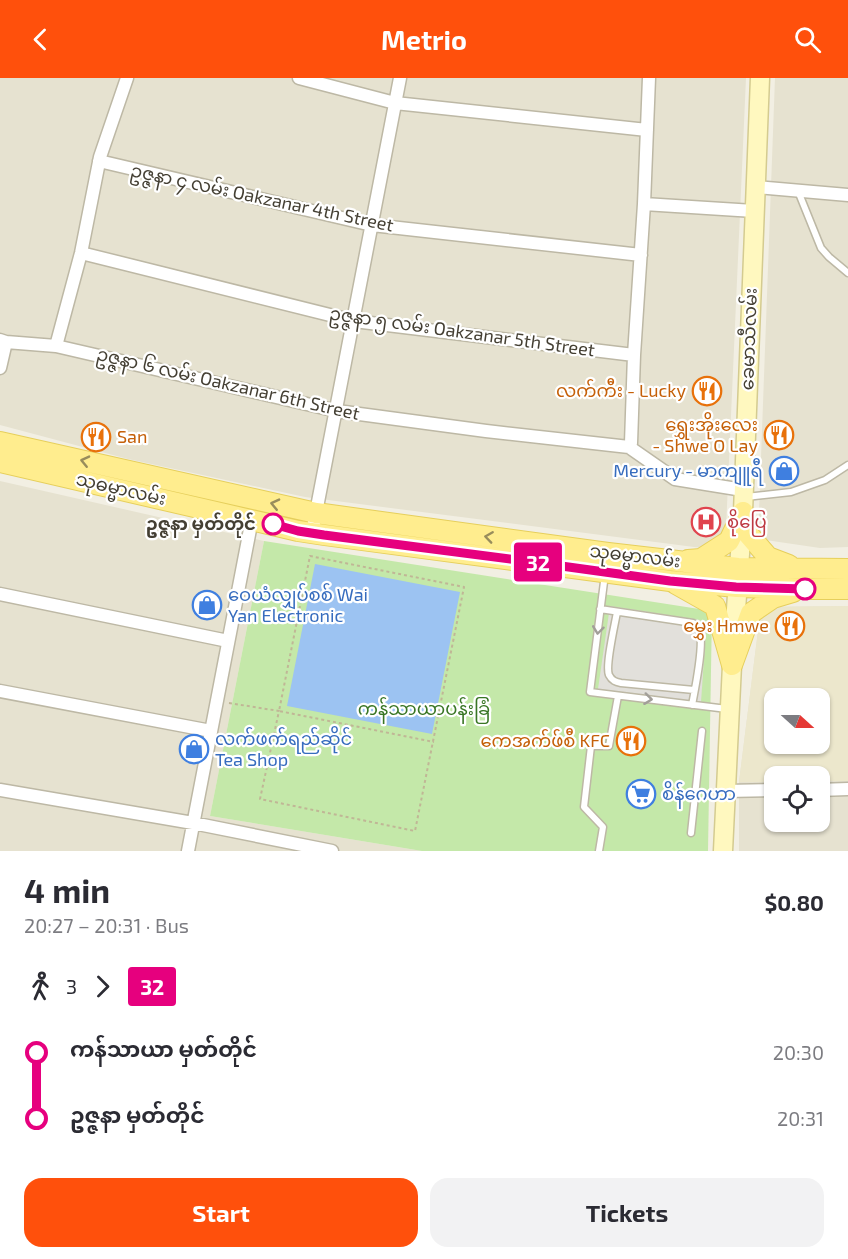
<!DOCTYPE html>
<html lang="en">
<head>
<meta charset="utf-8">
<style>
  :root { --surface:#fff; --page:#f2f2f3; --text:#2b2b33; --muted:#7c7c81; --accent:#ff500c }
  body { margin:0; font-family:"Exo 2","Noto Sans Myanmar",sans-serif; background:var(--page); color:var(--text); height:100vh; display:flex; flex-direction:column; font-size:22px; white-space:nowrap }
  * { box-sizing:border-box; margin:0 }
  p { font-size:20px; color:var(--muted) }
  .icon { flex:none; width:33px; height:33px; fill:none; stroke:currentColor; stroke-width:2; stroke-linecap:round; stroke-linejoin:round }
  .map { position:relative; height:773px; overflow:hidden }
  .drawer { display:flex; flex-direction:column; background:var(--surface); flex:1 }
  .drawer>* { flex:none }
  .badge { padding:0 12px; border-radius:4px; font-size:21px; line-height:39px }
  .needle { width:39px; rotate:111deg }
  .fabs { position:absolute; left:764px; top:610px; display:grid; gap:12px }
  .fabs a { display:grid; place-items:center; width:66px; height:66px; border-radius:12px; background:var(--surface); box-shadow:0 2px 4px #0004; font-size:30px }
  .map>.badge { position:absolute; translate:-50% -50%; box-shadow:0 0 0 3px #fff }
  .legs { display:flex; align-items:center; gap:9px; height:66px; padding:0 24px; font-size:20px }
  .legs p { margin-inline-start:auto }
  .overview { display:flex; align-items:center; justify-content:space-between; height:102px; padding:0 24px }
  h1 { font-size:33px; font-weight:700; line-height:45px }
  .cta { display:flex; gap:12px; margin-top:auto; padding:12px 24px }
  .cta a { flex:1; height:69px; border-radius:18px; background:var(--accent); color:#fff; font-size:24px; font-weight:700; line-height:69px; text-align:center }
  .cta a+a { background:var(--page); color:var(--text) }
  ul { padding:0 24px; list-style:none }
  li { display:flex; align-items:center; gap:21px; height:66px; font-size:22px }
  li i { display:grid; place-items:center; width:9px; height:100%; margin:0 8px; background:currentColor }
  li i::after { content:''; width:15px; height:15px; margin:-8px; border:4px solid; border-radius:50%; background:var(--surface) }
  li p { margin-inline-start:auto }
  li:first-child i { background:linear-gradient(#0000 50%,currentColor 0) }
  li:last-child i { background:linear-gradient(currentColor 50%,#0000 0) }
  header { display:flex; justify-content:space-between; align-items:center; height:78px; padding:0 24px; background:var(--accent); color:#fff; font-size:27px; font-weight:700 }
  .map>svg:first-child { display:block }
  .residential { fill:#e6e2d0; fill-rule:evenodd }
  .education { fill:#ece7cc; fill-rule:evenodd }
  .green { fill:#c4e8a9 }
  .parking { fill:#e2e0db }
  .water { fill:#9cc3f2 }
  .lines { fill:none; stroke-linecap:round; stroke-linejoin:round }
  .lane-casing { stroke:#bdb8a5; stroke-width:9 }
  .street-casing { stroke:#bdb8a5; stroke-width:15 }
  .secondary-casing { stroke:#d4cb90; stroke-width:21 }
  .primary-casing { stroke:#e6cf5c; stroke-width:22 }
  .path { stroke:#c0b696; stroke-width:2; stroke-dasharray:3 3; stroke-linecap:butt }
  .lane { stroke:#fff; stroke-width:6 }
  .street { stroke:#fff; stroke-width:12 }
  .secondary { stroke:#fff8bf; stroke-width:18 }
  .primary { stroke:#ffed8e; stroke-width:20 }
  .oneway { stroke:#988d5c }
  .oneway2 { stroke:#a29f99 }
  .line-1-casing { stroke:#fff; stroke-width:14 }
  .line-1 { stroke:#e6007e; stroke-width:9 }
  .stop-1-dot { fill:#fff; stroke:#e6007e; stroke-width:3 }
  .labels { text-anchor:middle; stroke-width:4.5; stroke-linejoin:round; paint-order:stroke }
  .street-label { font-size:18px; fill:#443f33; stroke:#fff }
  .food-label { font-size:18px; fill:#c56008; stroke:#fff; text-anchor:end }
  .shop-label { font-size:18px; fill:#366cbe; stroke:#fff; text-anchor:start }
  .health-label { font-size:18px; fill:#be3a42; stroke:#fff; text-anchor:start }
  .stop-label { font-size:18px; font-weight:bold; fill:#443f33; stroke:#fff; text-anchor:end }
  .park-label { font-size:18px; fill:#397625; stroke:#fff }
</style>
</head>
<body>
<header><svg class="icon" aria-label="back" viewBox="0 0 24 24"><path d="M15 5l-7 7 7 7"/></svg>Metrio<svg class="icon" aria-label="search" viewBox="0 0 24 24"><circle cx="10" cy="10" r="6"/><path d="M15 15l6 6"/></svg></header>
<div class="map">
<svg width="848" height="773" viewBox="0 0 848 773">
  <rect width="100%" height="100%" fill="#f2efe3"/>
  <path class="residential" d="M0,0H746L725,473L305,419L128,381L0,347Z
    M775,0H848V469L820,470L758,461Z
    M0,403L264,463L210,738L422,773H0Z
    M848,528V773H739V704L761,529ZM774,621H819V666H774ZM774,699H819V744H774Z"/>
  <path class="education" d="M848,528V703H819V699H774V704H739L761,529ZM774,621H819V666H774Z"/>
  <path class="green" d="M264,463L712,533L708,773H422L210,738Z"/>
  <path class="parking" d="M610,528L700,542L706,552L701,624L598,611Z"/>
  <path class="water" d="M315,486L460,514L432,656L287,628Z"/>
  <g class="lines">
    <g class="lane-casing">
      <path id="lane" d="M798,113L821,170L829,179L848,195
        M746,419L791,414L825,402L848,387
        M605,496L590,614L727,631
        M600,531L693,545C696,547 698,547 699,551C705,564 695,611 692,627
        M617,534C615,546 605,588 609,597C612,603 616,604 621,605L694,612
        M691,755L702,653
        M599,773L603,749L584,729L591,668H609L618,618"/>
    </g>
    <g class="street-casing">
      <path id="street" d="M299,0L395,25L647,52
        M99,83L372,147L641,177
        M756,109L848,117
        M644,126L754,133
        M81,175L354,243L634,277
        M0,262L6,264L56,268L337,333L486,353L629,369
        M56,268L81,175L100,79L127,0
        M0,290L6,264
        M629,369L631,365L634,277L644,126L649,0
        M629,369L675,401L743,412
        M312,455L400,0
        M0,516L228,563
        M0,613L211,653
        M0,712L193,745L332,773
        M819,712L848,711
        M726,713L774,712
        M188,773L252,441"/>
    </g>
    <g class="secondary-casing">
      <path id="secondary" d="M723,773L732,587L743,434L760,0"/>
    </g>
    <g class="primary-casing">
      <path id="primary" d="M0,364L316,435L608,475L738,490L848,491
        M0,384L298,453L324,457L670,503L737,509L805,511H848
        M743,434L749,457L768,479L789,487
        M688,482L701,481L729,463L743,434
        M676,506L715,528L732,587
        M732,587L751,535L773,520L793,514"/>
    </g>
    <path class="path" d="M229,625L279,633L260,721L415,753L464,509L310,478L279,633L434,664"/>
    <use href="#lane" class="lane"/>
    <use href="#street" class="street"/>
    <use href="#secondary" class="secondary"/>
    <use href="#primary" class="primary"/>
  </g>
  <defs><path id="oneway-chevron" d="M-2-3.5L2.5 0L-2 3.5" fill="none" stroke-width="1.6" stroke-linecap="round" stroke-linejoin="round" transform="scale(1.5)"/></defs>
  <g class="oneway">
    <use href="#oneway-chevron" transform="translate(85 383) rotate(-167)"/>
    <use href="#oneway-chevron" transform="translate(275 426) rotate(-167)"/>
    <use href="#oneway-chevron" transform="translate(489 459) rotate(-172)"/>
  </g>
  <g class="oneway2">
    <use href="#oneway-chevron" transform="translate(598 552) rotate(97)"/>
    <use href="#oneway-chevron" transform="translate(648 621) rotate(7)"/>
  </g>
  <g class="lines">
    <g class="line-1-casing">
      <path id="line-1" d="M273,446L298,453L324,457L525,483L670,503L736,509L805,511"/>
    </g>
    <use href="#line-1" class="line-1"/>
  </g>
  <defs>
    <g id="restaurant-ring" transform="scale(1.5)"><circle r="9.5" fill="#fff" stroke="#e8710a" stroke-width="1.5"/><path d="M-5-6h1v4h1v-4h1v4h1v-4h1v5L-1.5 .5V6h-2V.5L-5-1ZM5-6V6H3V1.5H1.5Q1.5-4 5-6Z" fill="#e8710a"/></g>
    <g id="shop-ring" transform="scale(1.5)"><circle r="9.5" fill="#fff" stroke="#3f7fe0" stroke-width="1.5"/><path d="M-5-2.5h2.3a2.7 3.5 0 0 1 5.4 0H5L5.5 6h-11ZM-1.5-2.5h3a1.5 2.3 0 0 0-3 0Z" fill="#3f7fe0"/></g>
    <g id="hospital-ring" transform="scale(1.5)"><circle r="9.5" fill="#fff" stroke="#e0444e" stroke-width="1.5"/><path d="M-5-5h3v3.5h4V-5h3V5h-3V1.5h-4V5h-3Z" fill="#e0444e"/></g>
    <g id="supermarket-ring" transform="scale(1.5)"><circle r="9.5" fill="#fff" stroke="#3f7fe0" stroke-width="1.5"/><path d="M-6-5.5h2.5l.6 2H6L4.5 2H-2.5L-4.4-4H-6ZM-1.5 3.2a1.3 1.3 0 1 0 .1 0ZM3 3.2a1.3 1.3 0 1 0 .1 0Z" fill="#3f7fe0"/></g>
  </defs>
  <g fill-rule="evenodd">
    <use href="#restaurant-ring" x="707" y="313"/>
    <use href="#restaurant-ring" x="779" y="357"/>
    <use href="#restaurant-ring" x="96" y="359"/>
    <use href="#shop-ring" x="784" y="393"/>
    <use href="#hospital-ring" x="706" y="444"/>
    <use href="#shop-ring" x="207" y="527"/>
    <use href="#restaurant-ring" x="790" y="548"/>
    <use href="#restaurant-ring" x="631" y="663"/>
    <use href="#shop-ring" x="194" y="671"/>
    <use href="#supermarket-ring" x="641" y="716"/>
  </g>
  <g class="stop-1-dot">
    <circle cx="273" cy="446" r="10"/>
    <circle cx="805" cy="511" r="10"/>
  </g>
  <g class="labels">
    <g class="street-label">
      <text transform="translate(262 120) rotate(12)" y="6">ဥဇ္ဇနာ ၄ လမ်း Oakzanar 4th Street</text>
      <text transform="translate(462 254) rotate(8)" y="6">ဥဇ္ဇနာ ၅ လမ်း Oakzanar 5th Street</text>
      <text transform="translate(749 261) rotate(-88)" y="6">ခေမာသီလမ်း</text>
      <text transform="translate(228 306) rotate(13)" y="6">ဥဇ္ဇနာ ၆ လမ်း Oakzanar 6th Street</text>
      <text transform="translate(121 411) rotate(13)" y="6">သုဓမ္မာလမ်း</text>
      <text transform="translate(635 478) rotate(7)" y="6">သုဓမ္မာလမ်း</text>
    </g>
    <g class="food-label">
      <text x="686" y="319">လက်ကီး - Lucky</text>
      <text x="758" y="353">ရွှေးအိုးလေး<tspan x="758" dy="21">- Shwe O Lay</tspan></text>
      <text x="117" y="365" text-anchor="start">San</text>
      <text x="769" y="554">မွှေး Hmwe</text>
      <text x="610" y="669">ကေအက်ဖ်စီ KFC</text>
    </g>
    <g class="shop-label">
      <text x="763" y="399" text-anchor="end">Mercury - မာကျူရီ</text>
      <text x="228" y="523">ဝေယံလျှပ်စစ် Wai<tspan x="228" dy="21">Yan Electronic</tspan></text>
      <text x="215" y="667">လက်ဖက်ရည်ဆိုင်<tspan x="215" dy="21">Tea Shop</tspan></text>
      <text x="662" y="722">စိန်ဂေဟာ</text>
    </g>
    <g class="health-label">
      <text x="727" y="450">စိုပြေ</text>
    </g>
    <g class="stop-label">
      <text x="256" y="452">ဥဇ္ဇနာ မှတ်တိုင်</text>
    </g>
    <g class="park-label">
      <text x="424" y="637">ကန်သာယာပန်းခြံ</text>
    </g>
  </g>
</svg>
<div class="fabs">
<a><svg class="needle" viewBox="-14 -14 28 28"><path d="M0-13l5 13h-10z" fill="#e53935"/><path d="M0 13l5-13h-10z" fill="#7c7c81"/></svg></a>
<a><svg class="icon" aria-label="locate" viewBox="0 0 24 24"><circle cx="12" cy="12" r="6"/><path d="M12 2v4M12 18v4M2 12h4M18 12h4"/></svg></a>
</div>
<b class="badge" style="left:538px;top:484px;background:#e6007e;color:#fff">32</b>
</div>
<section class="drawer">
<div class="overview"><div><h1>4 min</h1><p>20:27 – 20:31 · Bus</p></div><b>$0.80</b></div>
<div class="legs"><svg class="icon" aria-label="walk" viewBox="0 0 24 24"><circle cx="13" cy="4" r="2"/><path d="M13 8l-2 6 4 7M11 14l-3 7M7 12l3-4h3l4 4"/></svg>3<svg class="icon" aria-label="forward" viewBox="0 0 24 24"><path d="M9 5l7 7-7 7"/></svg><b class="badge" style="background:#e6007e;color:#fff">32</b></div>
<ul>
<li><i style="color:#e6007e"></i><b>ကန်သာယာ မှတ်တိုင်</b><p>20:30</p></li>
<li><i style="color:#e6007e"></i><b>ဥဇ္ဇနာ မှတ်တိုင်</b><p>20:31</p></li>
</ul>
<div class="cta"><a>Start</a><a>Tickets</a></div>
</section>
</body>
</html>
